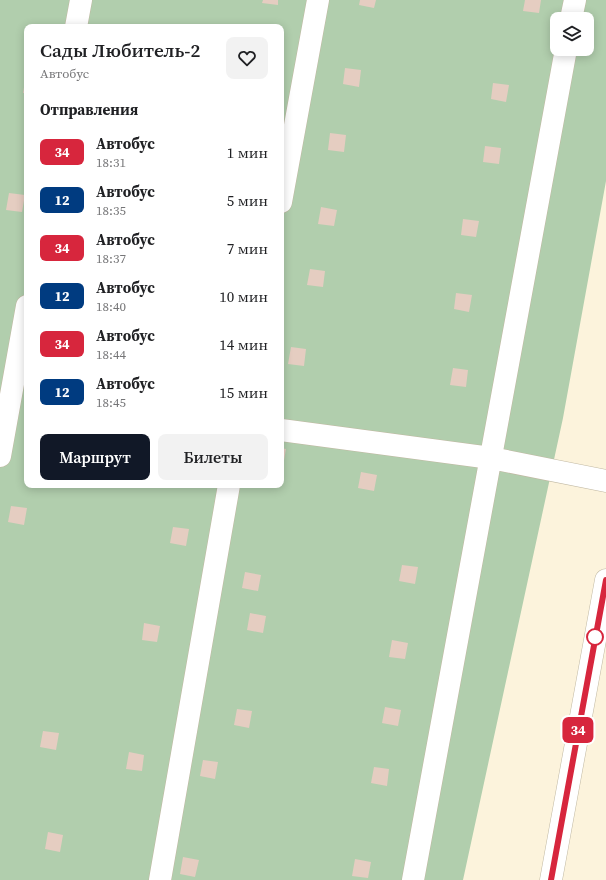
<!DOCTYPE html>
<html lang="ru">
<head>
<meta charset="utf-8">
<style>
  :root { --surface:#fff; --page:#f2f2f2; --text:#202124; --muted:#757577; --accent:#111827 }
  body { margin:0; font-family:"Source Serif 4",serif; background:var(--page); color:var(--text); height:100vh; display:flex; flex-direction:column; font-size:15px; white-space:nowrap }
  * { box-sizing:border-box; margin:0 }
  p { font-size:13px; color:var(--muted) }
  .icon { flex:none; width:22px; height:22px; fill:none; stroke:currentColor; stroke-width:2; stroke-linecap:round; stroke-linejoin:round }
  .map { position:relative; flex:1; overflow:hidden }
  .sheet { position:absolute; left:24px; top:24px; width:260px; height:464px; display:flex; flex-direction:column; background:var(--surface); border-radius:8px; box-shadow:0 2px 10px #0003 }
  .sheet>* { flex:none }
  .badge { padding:0 8px; border-radius:6px; font-size:14px; line-height:26px }
  .buttons { position:absolute; left:550px; top:12px; display:grid; gap:8px }
  .buttons a { display:grid; place-items:center; width:44px; height:44px; border-radius:8px; background:var(--surface); box-shadow:0 2px 10px #0003; font-size:20px }
  .map>.badge { position:absolute; translate:-50% -50%; box-shadow:0 0 0 2px #fff }
  h2 { padding:0 16px; font-size:15px; line-height:36px }
  .round { display:grid; place-items:center; flex:none; width:42px; height:42px; border-radius:8px; background:var(--page) }
  .head { display:flex; align-items:center; justify-content:space-between; height:68px; padding:0 16px }
  h1 { font-size:19px; font-weight:600; line-height:30px }
  .button { display:flex; gap:8px; margin-top:auto; padding:8px 16px }
  .button a { flex:1; height:46px; border-radius:8px; background:var(--accent); color:#fff; font-size:16px; font-weight:600; line-height:46px; text-align:center }
  .button a+a { background:var(--page); color:var(--text) }
  ul { padding:0; list-style:none }
  li { display:flex; align-items:center; gap:12px; height:48px; padding:0 16px }
  li div { flex:1 }
  li b { display:block; font-size:15px }
  li em { font-style:normal }
  li .badge { min-width:44px; font-weight:700; text-align:center }
  .map>svg:first-child { display:block }
  .green { fill:#b1cead; fill-rule:evenodd }
  .building { fill:#e5cdc1 }
  .lines { fill:none; stroke-linecap:round; stroke-linejoin:round }
  .minor-casing { stroke:#c0b8a2; stroke-width:23 }
  .major-casing { stroke:#c0b8a2; stroke-width:23 }
  .minor { stroke:#fff; stroke-width:22 }
  .major { stroke:#fff; stroke-width:22 }
  .line-casing { stroke:#fff; stroke-width:9 }
  .line { stroke:#d7263d; stroke-width:6 }
  .stop-dot { fill:#fff; stroke:#d7263d; stroke-width:2 }
</style>
</head>
<body>
<div class="map">
<svg width="606" height="880" viewBox="0 0 606 880">
  <rect width="100%" height="100%" fill="#fcf3dc"/>
  <path class="green" d="M0,0H606V181L563,418L463,880H0ZM557,19H587V49H557ZM27,27H281V485H27Z"/>
  <path class="building" d="M263,0H278V5L262,3Z
    M360,0H376L374,8L359,5Z
    M525,0H541L539,13L523,11Z
    M345,68L361,70L359,87L343,84Z
    M26,76H27V93H23Z
    M493,83L509,85L506,102L491,99Z
    M330,133L346,135L344,152L328,150Z
    M485,146L501,148L499,164L483,162Z
    M9,193L25,195L22,212L6,210Z
    M321,207L337,210L334,226L318,224Z
    M463,219L479,221L476,237L461,235Z
    M310,269L325,271L323,287L307,285Z
    M456,293L472,295L469,312L454,309Z
    M291,347L306,349L304,366L288,364Z
    M453,368L468,370L466,387L450,385Z
    M281,448L286,449L283,466L281,465Z
    M361,472L377,475L374,491L358,488Z
    M11,506L27,508L24,525L8,522Z
    M173,527L189,529L186,546L170,543Z
    M402,565L418,567L415,584L399,581Z
    M245,572L261,575L258,591L242,588Z
    M250,613L266,616L263,633L247,630Z
    M144,623L160,626L157,642L142,640Z
    M392,640L408,643L405,659L389,657Z
    M385,707L401,710L398,726L382,723Z
    M237,709L252,711L249,728L234,725Z
    M43,731L59,733L56,750L40,747Z
    M129,752L144,755L142,771L126,769Z
    M203,760L218,762L215,779L200,776Z
    M374,767L389,769L387,786L371,783Z
    M48,832L63,835L60,852L45,849Z
    M183,857L199,860L195,877L180,874Z
    M355,859L371,862L368,878L352,876Z"/>
  <g class="lines">
    <g class="minor-casing">
      <path id="minor" d="M571,19L575,0
        M76,27L81,0
        M281,202L318,0
        M281,430L491,458L606,481
        M0,456L27,306
        M160,880L229,485
        M413,880L566,49"/>
    </g>
    <g class="major-casing">
      <path id="major" d="M551,880L606,580"/>
    </g>
    <use href="#minor" class="minor"/>
    <use href="#major" class="major"/>
  </g>
  <g class="lines">
    <g class="line-casing">
      <path id="line" d="M551,880L606,580"/>
    </g>
    <use href="#line" class="line"/>
  </g>
  <circle class="stop-dot" cx="595" cy="637" r="8"/>
</svg>
<div class="buttons">
<a><svg class="icon" aria-label="layers" viewBox="0 0 24 24"><path d="M12 4l9 5-9 5-9-5zM3 14l9 5 9-5"/></svg></a>
</div>
<b class="badge" style="left:578px;top:730px;background:#d7263d;color:#fff">34</b>
<section class="sheet">
<div class="head"><div><h1>Сады Любитель-2</h1><p>Автобус</p></div><a class="round"><svg class="icon" aria-label="heart" viewBox="0 0 24 24"><path d="M12 20l-8-8c-3-5 5-10 8-4 3-6 11-1 8 4z"/></svg></a></div>
<h2>Отправления</h2>
<ul>
<li><span class="badge" style="background:#d7263d;color:#fff">34</span><div><b>Автобус</b><p>18:31</p></div><em>1 мин</em></li>
<li><span class="badge" style="background:#003b80;color:#fff">12</span><div><b>Автобус</b><p>18:35</p></div><em>5 мин</em></li>
<li><span class="badge" style="background:#d7263d;color:#fff">34</span><div><b>Автобус</b><p>18:37</p></div><em>7 мин</em></li>
<li><span class="badge" style="background:#003b80;color:#fff">12</span><div><b>Автобус</b><p>18:40</p></div><em>10 мин</em></li>
<li><span class="badge" style="background:#d7263d;color:#fff">34</span><div><b>Автобус</b><p>18:44</p></div><em>14 мин</em></li>
<li><span class="badge" style="background:#003b80;color:#fff">12</span><div><b>Автобус</b><p>18:45</p></div><em>15 мин</em></li>
</ul>
<div class="button"><a>Маршрут</a><a>Билеты</a></div>
</section>
</div>
</body>
</html>
